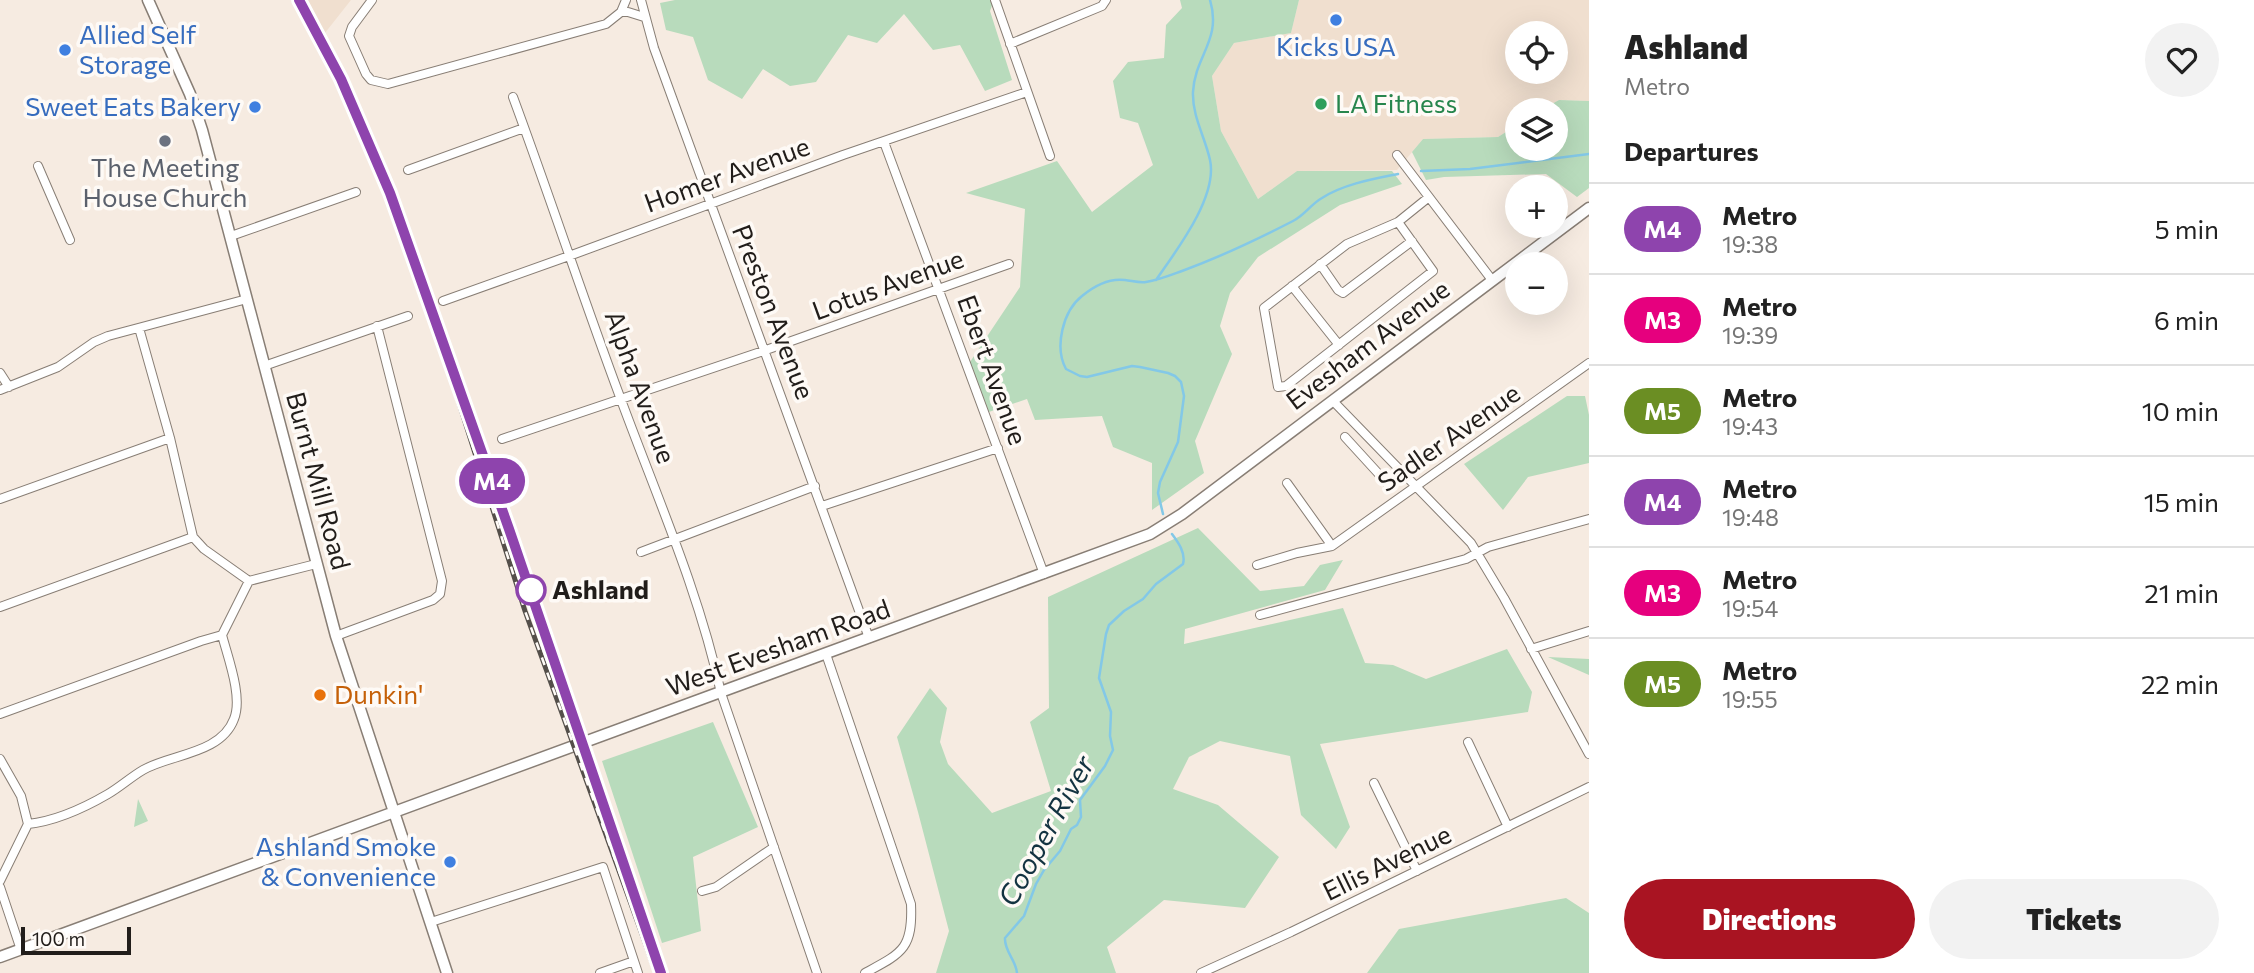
<!DOCTYPE html>
<html lang="en">
<head>
<meta charset="utf-8">
<style>
  :root { --surface:#fff; --page:#f2f2f2; --text:#222; --muted:#767676; --line:#e0e0e0; --accent:#a91422 }
  body { margin:0; font-family:Commissioner,sans-serif; background:var(--page); color:var(--text); height:100vh; display:flex; flex-direction:column; font-size:26px; white-space:nowrap }
  * { box-sizing:border-box; margin:0 }
  p { font-size:23px; color:var(--muted) }
  .icon { flex:none; width:38px; height:38px; fill:none; stroke:currentColor; stroke-width:2; stroke-linecap:round; stroke-linejoin:round }
  .map { position:relative; flex:1; overflow:hidden }
  .sheet { display:flex; flex-direction:column; background:var(--surface); width:665px }
  .sheet>* { flex:none }
  .badge { padding:0 14px; border-radius:23px; font-size:24px; line-height:46px }
  .buttons { position:absolute; left:1505px; top:21px; display:grid; gap:14px }
  .buttons a { display:grid; place-items:center; width:63px; height:63px; border-radius:50%; background:var(--surface); box-shadow:0 7px 28px #0002; font-size:35px }
  .scale { position:absolute; left:21px; bottom:18px; width:110px; box-sizing:border-box; padding-left:7px; border:4px solid #211d1a; border-top:0; font-size:19px; line-height:24px; white-space:nowrap; color:#211d1a; -webkit-text-stroke:5px #fefaf6; paint-order:stroke }
  .map>.badge { position:absolute; translate:-50% -50%; box-shadow:0 0 0 4px #fff }
  h2 { padding:0 35px; font-size:26px; line-height:63px }
  .round { display:grid; place-items:center; flex:none; width:74px; height:74px; border-radius:37px; background:var(--page) }
  .headline { display:flex; align-items:center; justify-content:space-between; height:119px; padding:0 35px }
  h1 { font-size:33px; font-weight:800; line-height:52px }
  .action { display:flex; gap:14px; margin-top:auto; padding:14px 35px }
  .action a { flex:1; height:80px; border-radius:42px; background:var(--accent); color:#fff; font-size:28px; font-weight:800; line-height:80px; text-align:center }
  .action a+a { background:var(--page); color:var(--text) }
  ul { padding:0; list-style:none }
  li { display:flex; align-items:center; gap:21px; height:91px; padding:0 35px; border-top:2px solid var(--line) }
  li div { flex:1 }
  li b { display:block; font-size:26px }
  li em { font-style:normal }
  li .badge { min-width:77px; font-weight:700; text-align:center }
  main { display:flex; flex:1; min-height:0 }
  .map>svg:first-child { display:block }
  .built { fill:#f0dfcf; fill-rule:evenodd }
  .green { fill:#b8dbbc }
  .lines { fill:none; stroke-linecap:round; stroke-linejoin:round }
  .stream { stroke:#83c8e7; stroke-width:2.5 }
  .minor-casing { stroke:#887e75; stroke-width:10 }
  .major-casing { stroke:#887e75; stroke-width:13 }
  .minor { stroke:#fff; stroke-width:8 }
  .major { stroke:#fff; stroke-width:10 }
  .rail-casing { stroke:#544f4a; stroke-width:5 }
  .rail { stroke:#fefaf6; stroke-width:2.5; stroke-dasharray:8; stroke-linecap:butt }
  .line-casing { stroke:#fff; stroke-width:16 }
  .line { stroke:#8e44ad; stroke-width:10 }
  .shop-dot { fill:#3f7fe0; stroke:#fefaf6; stroke-width:2.5 }
  .leisure-dot { fill:#2e9e5b; stroke:#fefaf6; stroke-width:2.5 }
  .worship-dot { fill:#6b7280; stroke:#fefaf6; stroke-width:2.5 }
  .stop-dot { fill:#fff; stroke:#8e44ad; stroke-width:3.5 }
  .food-dot { fill:#e8710a; stroke:#fefaf6; stroke-width:2.5 }
  .labels { text-anchor:middle; stroke-width:7; stroke-linejoin:round; paint-order:stroke }
  .shop-label { font-size:26px; fill:#366cbe; stroke:#fefaf6; text-anchor:end }
  .leisure-label { font-size:26px; fill:#27864d; stroke:#fefaf6; text-anchor:start }
  .worship-label { font-size:26px; fill:#5b616d; stroke:#fefaf6 }
  .street-label { font-size:26px; fill:#211d1a; stroke:#fefaf6 }
  .stop-label { font-size:26px; font-weight:bold; fill:#211d1a; stroke:#fefaf6; text-anchor:start }
  .food-label { font-size:26px; fill:#c56008; stroke:#fefaf6; text-anchor:start }
  .water-label { font-size:28px; font-style:italic; fill:#133341; stroke:#fefaf6 }
</style>
</head>
<body>
<main>
<div class="map">
<svg width="1589" height="973" viewBox="0 0 1589 973">
  <rect width="100%" height="100%" fill="#f6ebe1"/>
  <path class="built" d="M301,0H351L321,38Z
    M1299,0H1589V101L1559,100L1541,110H1517V125L1498,137L1423,139L1397,170L1297,171L1258,199L1221,131L1212,76L1234,43L1291,33ZM1517,33H1556V72H1517Z"/>
  <path class="green" d="M675,0H994L990,11L1012,80L985,91L960,45L933,50L904,14L877,43L848,35L816,82L790,86L763,69L742,99L708,80L693,37L666,30L660,3Z
    M1180,0H1299L1291,33L1234,43L1212,76L1221,131L1258,199L1297,171H1392L1402,184L1340,205L1258,257L1230,293L1220,326L1232,354L1195,441L1204,473L1152,510V463L1113,447L1102,416L1035,420L1027,399L983,414L966,368L1020,287L1025,209L966,193L1057,161L1092,212L1153,165L1138,123L1120,118L1113,81L1128,62L1164,58L1166,25L1182,8Z
    M1559,100L1589,101V188L1577,197L1546,174L1444,177L1426,180L1412,152L1423,139L1498,137L1517,125V149H1556V110H1541Z
    M1567,396H1585L1589,415V463L1528,477L1503,510L1464,464Z
    M1198,528L1260,591L1304,586L1320,565L1343,560L1325,590L1185,629L1184,644L1343,608L1365,663L1393,665L1426,679L1507,649L1532,692L1528,712L1320,744L1350,827L1336,849L1301,815L1290,756L1220,741L1189,757L1173,789L1218,805L1279,857L1245,908L1164,900L1107,947L1116,973H936L949,931L918,812L897,737L930,688L947,708L940,742L948,764L992,813L1051,791L1030,722L1049,708L1048,597Z
    M1548,657L1589,659V675Z
    M713,722L758,827L693,857L701,931L662,943L602,761Z
    M138,799L148,821L134,827Z
    M1566,898L1589,913V973H1367L1399,929Z"/>
  <g class="lines">
    <path class="stream" d="M1421,171L1470,169L1589,154
      M1156,280C1176,251 1218,197 1210,160C1205,137 1192,116 1193,92C1195,55 1222,40 1210,0
      M1163,514L1158,493L1160,482L1178,442L1184,396L1181,382L1175,376L1168,373L1140,367L1132,366L1087,377L1080,376L1066,369C1054,347 1063,311 1082,296C1094,286 1110,278 1125,280C1133,281 1139,283 1146,282C1159,280 1171,275 1182,271C1220,257 1258,239 1293,221C1305,215 1311,204 1322,198C1344,184 1373,179 1398,174
      M1017,973C1016,960 1004,951 1005,938L1024,916L1036,884L1044,870L1060,851L1071,829L1077,825L1081,817L1080,800L1105,766L1113,750L1110,736L1111,712L1099,678L1106,634L1109,625L1124,611L1143,599L1156,584L1183,564C1186,553 1178,542 1172,534"/>
    <g class="minor-casing">
      <path id="minor" d="M372,0L352,27L349,36L366,74L371,80L388,84L606,24L621,12L626,0
        M641,0L654,48L869,638
        M995,0L1050,156
        M621,12H628L644,17
        M1010,44L1102,6L1106,0
        M513,97C550,197 583,298 620,397C656,495 699,591 721,693L817,973
        M884,142L1044,574
        M1397,155L1492,280
        M38,166L70,240
        M408,170L524,128
        M1398,222L1433,271L1286,386L1278,387L1264,308L1347,244L1398,222L1429,197
        M231,236L356,192
        M1320,264L1338,290L1343,293L1412,241
        M1292,286L1339,345
        M443,301L569,256L843,155L1027,92
        M139,328L170,438L193,537L204,549L249,581
        M264,366L408,316
        M0,373L9,387
        M0,390L58,367L94,342L108,336L247,299
        M1333,401L1471,543L1504,598L1589,754
        M1345,437L1387,483
        M502,439L766,350L1009,264
        M1287,483L1332,546
        M0,499L170,438
        M822,506L998,448
        M641,552L815,486
        M1257,565L1297,553L1332,546L1589,363
        M249,581L316,564
        M0,607L193,537
        M1260,615L1466,559L1488,547L1589,519
        M336,636L433,600L440,594L442,581L377,326
        M1531,649L1589,631
        M826,654L911,904C913,949 902,953 865,973
        M0,714L201,641L222,635L249,581
        M1468,742L1508,827
        M0,759L21,796L28,824L0,881
        M1374,783L1417,871
        M28,824C56,821 84,808 108,794C120,787 131,777 143,770C171,754 221,754 234,719C243,697 228,658 222,635
        M0,887L21,950
        M702,891L716,887L774,847
        M431,922L603,867L638,973
        M600,973L634,961
        M1201,973L1291,932L1589,787"/>
    </g>
    <g class="major-casing">
      <path id="major" d="M148,0L190,94L202,130L336,636L447,973
        M0,957L1150,534L1182,514L1589,208"/>
    </g>
    <use href="#minor" class="minor"/>
    <use href="#major" class="major"/>
    <g class="rail-casing">
      <path id="rail" d="M294,0L337,81L387,195L447,365L525,611L656,973
        M505,516L564,688"/>
    </g>
    <use href="#rail" class="rail"/>
  </g>
  <g class="lines">
    <g class="line-casing">
      <path id="line" d="M299,0L341,79L390,193L509,529L661,973"/>
    </g>
    <use href="#line" class="line"/>
  </g>
  <g class="shop-dot">
    <circle cx="1336" cy="20" r="7"/>
    <circle cx="65" cy="50" r="7"/>
    <circle cx="255" cy="107" r="7"/>
    <circle cx="450" cy="862" r="7"/>
  </g>
  <circle class="leisure-dot" cx="1321" cy="104" r="7"/>
  <circle class="worship-dot" cx="165" cy="141" r="7"/>
  <circle class="stop-dot" cx="531" cy="590" r="14"/>
  <circle class="food-dot" cx="320" cy="695" r="7"/>
  <g class="labels">
    <g class="shop-label">
      <text x="79" y="44" text-anchor="start">Allied Self<tspan x="79" dy="30">Storage</tspan></text>
      <text x="1336" y="56" text-anchor="middle">Kicks USA</text>
      <text x="241" y="116">Sweet Eats Bakery</text>
      <text x="436" y="856">Ashland Smoke<tspan x="436" dy="30">&amp; Convenience</tspan></text>
    </g>
    <g class="leisure-label">
      <text x="1335" y="113">LA Fitness</text>
    </g>
    <g class="worship-label">
      <text x="165" y="177">The Meeting<tspan x="165" dy="30">House Church</tspan></text>
    </g>
    <g class="street-label">
      <text transform="translate(727 175) rotate(-20)" y="9">Homer Avenue</text>
      <text transform="translate(888 285) rotate(-20)" y="9">Lotus Avenue</text>
      <text transform="translate(773 312) rotate(69)" y="9">Preston Avenue</text>
      <text transform="translate(1368 345) rotate(-37)" y="9">Evesham Avenue</text>
      <text transform="translate(992 370) rotate(70)" y="9">Ebert Avenue</text>
      <text transform="translate(640 387) rotate(70)" y="9">Alpha Avenue</text>
      <text transform="translate(1449 438) rotate(-35)" y="9">Sadler Avenue</text>
      <text transform="translate(318 481) rotate(75)" y="9">Burnt Mill Road</text>
      <text transform="translate(778 648) rotate(-20)" y="9">West Evesham Road</text>
      <text transform="translate(1387 863) rotate(-26)" y="9">Ellis Avenue</text>
    </g>
    <g class="stop-label">
      <text x="552" y="599">Ashland</text>
    </g>
    <g class="food-label">
      <text x="334" y="704">Dunkin'</text>
    </g>
    <g class="water-label">
      <text transform="translate(1046 831) rotate(-61)" y="10">Cooper River</text>
    </g>
  </g>
</svg>
<div class="buttons">
<a><svg class="icon" aria-label="locate" viewBox="0 0 24 24"><circle cx="12" cy="12" r="6"/><path d="M12 2v4M12 18v4M2 12h4M18 12h4"/></svg></a>
<a><svg class="icon" aria-label="layers" viewBox="0 0 24 24"><path d="M12 4l9 5-9 5-9-5zM3 14l9 5 9-5"/></svg></a>
<a>+</a>
<a>−</a>
</div>
<div class="scale">100 m</div>
<b class="badge" style="left:492px;top:481px;background:#8e44ad;color:#fff">M4</b>
</div>
<section class="sheet">
<div class="headline"><div><h1>Ashland</h1><p>Metro</p></div><a class="round"><svg class="icon" aria-label="heart" viewBox="0 0 24 24"><path d="M12 20l-8-8c-3-5 5-10 8-4 3-6 11-1 8 4z"/></svg></a></div>
<h2>Departures</h2>
<ul>
<li><span class="badge" style="background:#8e44ad;color:#fff">M4</span><div><b>Metro</b><p>19:38</p></div><em>5 min</em></li>
<li><span class="badge" style="background:#e6007e;color:#fff">M3</span><div><b>Metro</b><p>19:39</p></div><em>6 min</em></li>
<li><span class="badge" style="background:#6b8e23;color:#fff">M5</span><div><b>Metro</b><p>19:43</p></div><em>10 min</em></li>
<li><span class="badge" style="background:#8e44ad;color:#fff">M4</span><div><b>Metro</b><p>19:48</p></div><em>15 min</em></li>
<li><span class="badge" style="background:#e6007e;color:#fff">M3</span><div><b>Metro</b><p>19:54</p></div><em>21 min</em></li>
<li><span class="badge" style="background:#6b8e23;color:#fff">M5</span><div><b>Metro</b><p>19:55</p></div><em>22 min</em></li>
</ul>
<div class="action"><a>Directions</a><a>Tickets</a></div>
</section>
</main>
</body>
</html>
